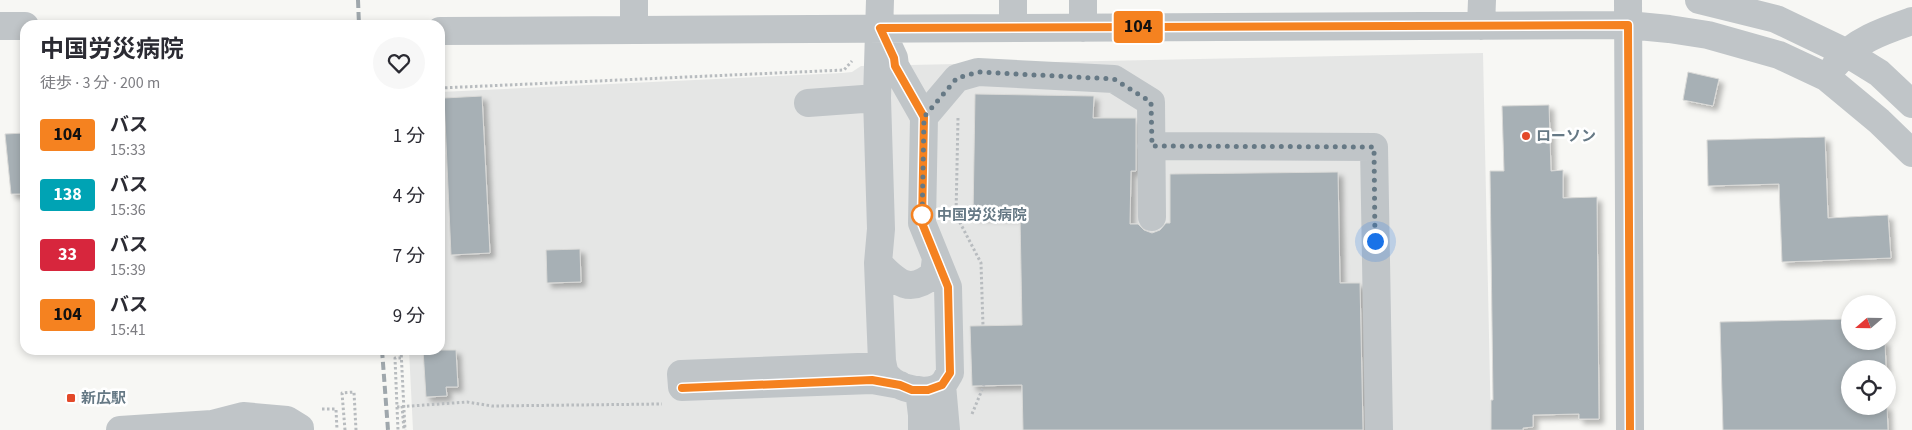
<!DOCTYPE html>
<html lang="ja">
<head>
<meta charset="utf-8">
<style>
  :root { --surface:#fff; --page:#f7f7f7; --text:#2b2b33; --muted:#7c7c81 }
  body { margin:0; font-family:"Source Sans 3","Noto Sans JP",sans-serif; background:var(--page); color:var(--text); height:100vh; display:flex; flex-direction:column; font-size:19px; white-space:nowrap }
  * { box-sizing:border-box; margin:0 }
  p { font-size:16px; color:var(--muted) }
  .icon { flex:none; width:28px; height:28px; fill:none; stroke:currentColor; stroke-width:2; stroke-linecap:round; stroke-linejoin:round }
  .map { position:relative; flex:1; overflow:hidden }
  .side { position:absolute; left:20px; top:20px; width:425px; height:335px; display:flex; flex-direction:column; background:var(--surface); border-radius:15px; box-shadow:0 2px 8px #0003 }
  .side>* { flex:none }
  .badge { padding:0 10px; border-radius:4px; font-size:18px; line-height:32px }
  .needle { width:32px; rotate:250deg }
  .tools { position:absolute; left:1841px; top:295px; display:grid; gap:10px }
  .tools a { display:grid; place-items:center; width:55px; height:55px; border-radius:50%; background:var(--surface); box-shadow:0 2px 8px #0003; font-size:25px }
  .you { position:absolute; width:25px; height:25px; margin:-12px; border:4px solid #fff; border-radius:50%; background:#1a73e8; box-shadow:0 0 0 8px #1a73e833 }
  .map>.badge { position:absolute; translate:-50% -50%; box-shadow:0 0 0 2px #fff }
  .round { display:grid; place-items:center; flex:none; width:52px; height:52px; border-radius:26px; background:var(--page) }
  .headline { display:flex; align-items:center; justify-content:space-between; height:85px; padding:0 20px }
  h1 { font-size:24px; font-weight:700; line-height:38px }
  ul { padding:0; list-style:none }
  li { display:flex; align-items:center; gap:15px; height:60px; padding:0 20px }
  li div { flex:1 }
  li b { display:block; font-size:19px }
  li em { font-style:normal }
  li .badge { min-width:55px; font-weight:700; text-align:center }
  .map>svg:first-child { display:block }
  .built { fill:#e5e6e5 }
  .building { fill:#a7b0b5; stroke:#d9d9d7; filter:url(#shadow) }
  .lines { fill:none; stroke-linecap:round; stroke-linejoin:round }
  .path { stroke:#b8bcbf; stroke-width:3; stroke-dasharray:2.5 2.5; stroke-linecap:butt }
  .minor { stroke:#c0c5c8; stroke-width:28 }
  .rail { stroke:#9fa7ac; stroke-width:4; stroke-dasharray:8 4; stroke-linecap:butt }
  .path-bridge { stroke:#b8bcbf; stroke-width:3; stroke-dasharray:2.5 2.5; stroke-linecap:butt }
  .line-casing { stroke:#fff; stroke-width:11 }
  .line { stroke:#f58220; stroke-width:8 }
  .walk { stroke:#667985; stroke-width:5; stroke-dasharray:0 9 }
  .poi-dot { fill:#e34929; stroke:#fff; stroke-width:2 }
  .stop-dot { fill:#fff; stroke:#f58220; stroke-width:2.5 }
  .labels { text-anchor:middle; stroke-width:5; stroke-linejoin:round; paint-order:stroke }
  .poi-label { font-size:15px; font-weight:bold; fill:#667985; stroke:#fff; text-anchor:start }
  .stop-label { font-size:15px; font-weight:bold; fill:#667985; stroke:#fff; text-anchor:start }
</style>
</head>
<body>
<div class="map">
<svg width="1912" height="430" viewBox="0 0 1912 430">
  <defs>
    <filter id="shadow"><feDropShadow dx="4.5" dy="4.5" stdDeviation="2.5" flood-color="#0004"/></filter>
  </defs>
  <rect width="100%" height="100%" fill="#f7f7f4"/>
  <path class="built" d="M1483,53L1491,430H413L409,350H440V92L842,73L852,72L861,66Z"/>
  <path class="building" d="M1688,72L1719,79L1713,106L1683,100Z
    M975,94L1094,96L1093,118H1136V171H1131L1130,224H1138L1144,230L1152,233L1160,230L1166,223H1170V174L1338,172L1340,283H1360L1363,430H1023L1022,385L972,386L970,326L1022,325L1020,217L973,216Z
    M482,96L490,253L451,255L444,98Z
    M1549,105L1551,171L1563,170V198L1597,197L1599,419H1579V414L1533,415V427L1523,428V430H1491V400H1493L1490,171H1504L1502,106Z
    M25,133V194H11L5,134Z
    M1825,137L1828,218L1888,215L1891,258L1782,262L1779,184L1708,186L1707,140Z
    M580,249L581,282L547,283L546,250Z
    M1850,319V341H1885L1886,369H1850V406H1887L1888,430H1723L1720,322Z
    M423,350H456L458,387H446L447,396L426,397Z"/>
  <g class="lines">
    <path class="path" d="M440,88L844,70L852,61
      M958,118L956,215L981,263L983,326
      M401,350L402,370
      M401,358H395L397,407L467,402L492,406L662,404
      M402,406L404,430
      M397,407L398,430
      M322,409H336L337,430
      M972,414L984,385
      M345,430L342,393L354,392L356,430"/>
    <path class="minor" d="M634,0V30
      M1013,0V28
      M1083,0V28
      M1628,0L1630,430
      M1699,0L1776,19L1845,52L1879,73L1912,104
      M0,26H25
      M1481,26L1482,0
      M880,28L894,58L895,66L924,117L922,223L948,287L950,373C947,377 946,381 943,384C930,397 898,389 887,376C884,373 883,366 882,361L878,263L881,229L877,98L880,0
      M440,31L1628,25L1669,29L1708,35L1779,55L1826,77L1879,121L1912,153
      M1836,64C1853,41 1886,30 1912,21
      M808,103L877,98
      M924,117L957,78L978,72L1114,79L1151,102L1152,217
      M1151,146L1374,147L1379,430
      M878,263C897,283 910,295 934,274L936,258
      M883,366L681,374L682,387L872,380L900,385
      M942,385L946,430
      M919,390L922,415V430
      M120,430L212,424L243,416L287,420L300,428V430"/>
    <path class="rail" d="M358,0L359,25
      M382,350L388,430"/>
    <path class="path-bridge" d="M402,370L405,430"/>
  </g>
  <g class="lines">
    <g class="line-casing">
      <path id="line" d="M682,388L872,380L900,385L912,390H928L942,385L950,373L948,287L922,223L924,117L895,66L894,58L880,28L1628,25L1630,430"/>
    </g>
    <use href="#line" class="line"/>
    <path class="walk" d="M922,215V223L924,117L957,78L978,72L1114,79L1151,102L1152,146L1374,147L1375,241"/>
  </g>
  <g class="poi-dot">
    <circle cx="1526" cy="136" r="5"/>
    <rect x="66" y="393" width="10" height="10" rx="2.5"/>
  </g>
  <circle class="stop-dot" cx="922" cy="215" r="10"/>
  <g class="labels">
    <g class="poi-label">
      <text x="1536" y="141">ローソン</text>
      <text x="81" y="403">新広駅</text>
    </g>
    <g class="stop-label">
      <text x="937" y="220">中国労災病院</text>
    </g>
  </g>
</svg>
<div class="tools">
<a><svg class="needle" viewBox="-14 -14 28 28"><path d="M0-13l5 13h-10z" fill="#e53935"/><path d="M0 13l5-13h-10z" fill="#7c7c81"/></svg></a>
<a><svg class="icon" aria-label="locate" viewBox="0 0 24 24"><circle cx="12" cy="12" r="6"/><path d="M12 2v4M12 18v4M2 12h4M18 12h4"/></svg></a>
</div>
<div class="you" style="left:1375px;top:241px"></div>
<b class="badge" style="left:1138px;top:27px;background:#f58220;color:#111">104</b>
<section class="side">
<div class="headline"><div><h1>中国労災病院</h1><p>徒歩 · 3 分 · 200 m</p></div><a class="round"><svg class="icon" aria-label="heart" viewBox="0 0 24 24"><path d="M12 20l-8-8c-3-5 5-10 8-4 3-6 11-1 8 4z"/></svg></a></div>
<ul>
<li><span class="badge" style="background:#f58220;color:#111">104</span><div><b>バス</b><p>15:33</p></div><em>1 分</em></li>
<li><span class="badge" style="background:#00a3b4;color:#fff">138</span><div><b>バス</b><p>15:36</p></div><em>4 分</em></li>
<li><span class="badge" style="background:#d7263d;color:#fff">33</span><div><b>バス</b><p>15:39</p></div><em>7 分</em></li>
<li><span class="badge" style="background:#f58220;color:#111">104</span><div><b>バス</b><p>15:41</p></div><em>9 分</em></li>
</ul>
</section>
</div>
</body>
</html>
